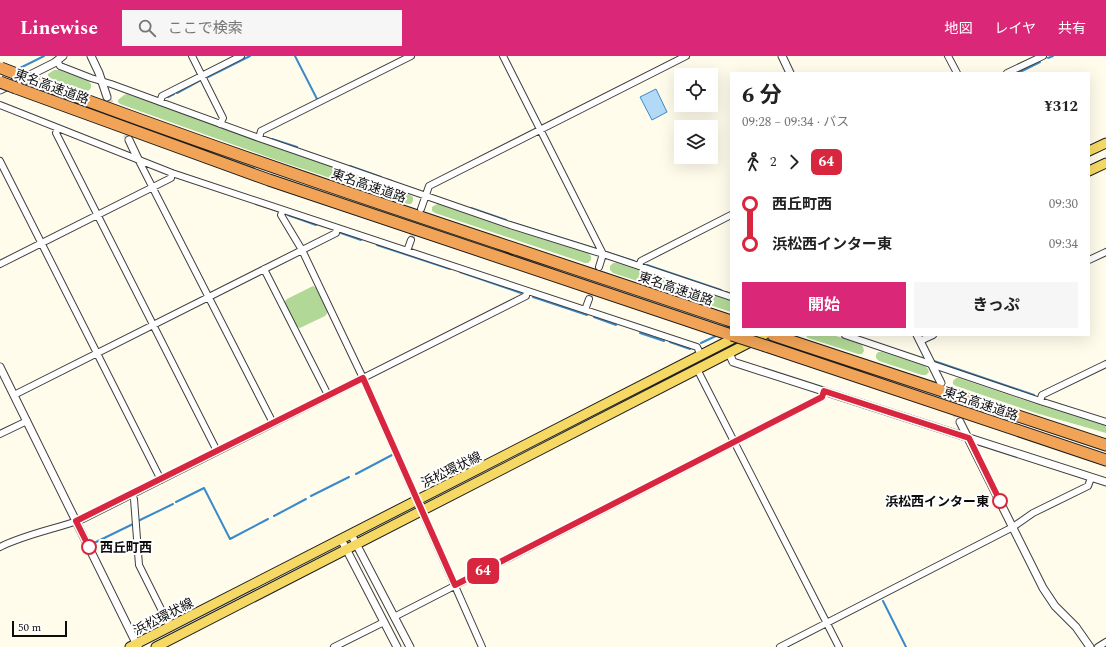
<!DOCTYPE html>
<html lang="ja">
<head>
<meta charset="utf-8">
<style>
  :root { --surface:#fff; --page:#f6f6f6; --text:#222; --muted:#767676; --accent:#db2777 }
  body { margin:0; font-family:Spectral,"Noto Sans JP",serif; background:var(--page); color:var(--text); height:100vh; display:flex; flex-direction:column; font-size:15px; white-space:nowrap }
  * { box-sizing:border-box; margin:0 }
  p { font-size:13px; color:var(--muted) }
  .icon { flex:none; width:22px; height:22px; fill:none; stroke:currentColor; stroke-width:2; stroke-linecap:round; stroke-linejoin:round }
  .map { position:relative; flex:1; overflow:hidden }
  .details { position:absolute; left:730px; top:16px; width:360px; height:264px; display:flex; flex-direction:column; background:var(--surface); border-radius:0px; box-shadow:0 4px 16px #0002 }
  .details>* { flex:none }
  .badge { padding:0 8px; border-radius:6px; font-size:14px; line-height:26px }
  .buttons { position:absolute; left:674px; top:12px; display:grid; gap:8px }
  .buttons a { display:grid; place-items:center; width:44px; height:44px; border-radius:0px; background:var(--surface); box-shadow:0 4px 16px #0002; font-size:20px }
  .scale { position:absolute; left:12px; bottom:10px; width:55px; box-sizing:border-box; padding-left:4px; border:2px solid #0c0c0c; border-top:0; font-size:11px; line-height:14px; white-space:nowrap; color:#0c0c0c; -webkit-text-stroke:3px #fff; paint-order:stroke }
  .map>.badge { position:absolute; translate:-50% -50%; box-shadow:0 0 0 2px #fff }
  .legs { display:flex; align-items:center; gap:6px; height:44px; padding:0 12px; font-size:13px }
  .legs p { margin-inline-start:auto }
  .head { display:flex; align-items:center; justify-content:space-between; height:68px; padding:0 12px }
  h1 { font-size:22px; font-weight:700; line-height:30px }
  .button { display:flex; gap:8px; margin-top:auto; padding:8px 12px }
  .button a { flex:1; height:46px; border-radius:0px; background:var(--accent); color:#fff; font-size:16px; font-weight:700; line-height:46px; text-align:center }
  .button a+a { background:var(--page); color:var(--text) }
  ul { padding:0 12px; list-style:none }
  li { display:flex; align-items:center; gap:14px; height:40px; font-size:15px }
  li i { display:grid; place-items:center; width:6px; height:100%; margin:0 5px; background:currentColor }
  li i::after { content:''; width:10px; height:10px; margin:-5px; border:3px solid; border-radius:50%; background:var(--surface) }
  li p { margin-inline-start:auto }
  li:first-child i { background:linear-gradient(#0000 50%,currentColor 0) }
  li:last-child i { background:linear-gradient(currentColor 50%,#0000 0) }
  header { display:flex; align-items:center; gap:24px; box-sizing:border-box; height:56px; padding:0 20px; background:var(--accent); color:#fff }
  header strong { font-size:19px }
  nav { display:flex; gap:22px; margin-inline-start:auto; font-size:14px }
  .search { width:280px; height:36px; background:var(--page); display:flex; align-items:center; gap:10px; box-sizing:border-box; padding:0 14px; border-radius:0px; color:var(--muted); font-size:15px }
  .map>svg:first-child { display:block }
  .forest { fill:#b1d896 }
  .water { fill:#b2d9f5; stroke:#3a8aca }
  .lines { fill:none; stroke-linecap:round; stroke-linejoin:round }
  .stream { stroke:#3a8aca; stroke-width:2 }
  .minor-tunnel { stroke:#dbd8ca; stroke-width:6; stroke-dasharray:6 3; stroke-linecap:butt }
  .tertiary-tunnel { stroke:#dbd8ca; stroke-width:7; stroke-dasharray:7 3.5; stroke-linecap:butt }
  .minor-casing { stroke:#3f3f3f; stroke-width:8 }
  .tertiary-casing { stroke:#3f3f3f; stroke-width:9 }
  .primary-casing { stroke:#1d1d1d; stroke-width:11 }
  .motorway-casing { stroke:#1d1d1d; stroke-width:13 }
  .minor { stroke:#fff; stroke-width:6 }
  .tertiary { stroke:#fff; stroke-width:7 }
  .primary { stroke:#f6d964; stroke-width:9 }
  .motorway { stroke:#f1a457; stroke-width:11 }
  .motorway-bridge-casing { stroke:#1d1d1d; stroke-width:13; stroke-linecap:butt }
  .motorway-bridge { stroke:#f1a457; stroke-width:11 }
  .line-1-casing { stroke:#fff; stroke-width:9 }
  .line-1 { stroke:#d7263d; stroke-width:6 }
  .stop-1-dot { fill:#fff; stroke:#d7263d; stroke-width:2 }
  .labels { text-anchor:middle; stroke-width:4; stroke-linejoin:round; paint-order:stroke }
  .street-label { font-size:13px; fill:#0c0c0c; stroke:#fff }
  .stop-label { font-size:13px; font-weight:bold; fill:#0c0c0c; stroke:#fff; text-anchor:end }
</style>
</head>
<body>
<header>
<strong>Linewise</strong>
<div class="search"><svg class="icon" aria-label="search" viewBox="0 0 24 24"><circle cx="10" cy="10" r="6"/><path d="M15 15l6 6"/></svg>ここで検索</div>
<nav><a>地図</a><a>レイヤ</a><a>共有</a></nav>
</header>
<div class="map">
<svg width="1106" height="591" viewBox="0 0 1106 591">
  <rect width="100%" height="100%" fill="#fffcec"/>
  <path class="forest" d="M54,14H59L88,25L91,28V32L88,35H84L50,22L48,20V18Z
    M127,38L410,139L413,141V145L411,148H408L276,104L120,48L118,46V44L124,39Z
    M438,148L506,172L588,197L591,200V204L588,207H585L435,157L432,155V151L435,149Z
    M613,207H617L731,245V256L613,217L610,214V210Z
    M313,230L317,232L328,256L325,260L300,272L296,270L284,246L287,243Z
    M805,279H833L861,288L863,291L864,295L862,298H858L808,282Z
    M878,296H882L925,310L928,313L929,316L926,319H922L879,305L876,302V299Z
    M956,322H959L1039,349L1106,370V377L1036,357L956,330L953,328V325Z"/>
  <path class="water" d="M656,33L667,56L652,64L640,41Z"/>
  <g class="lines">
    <path class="stream" d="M295,0L317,43
      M1048,2L1053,0
      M16,14L44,0
      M1018,17L1040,6
      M208,21L250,0
      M177,37L199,25
      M168,41L174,38
      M272,83L297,91
      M350,110L381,121
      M386,123L392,125
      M471,152L506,164
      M288,159L316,169
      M510,166L593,192
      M341,177L361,184
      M377,189L450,213
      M606,196L634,205
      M647,209L721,234
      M460,216L521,237
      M726,236L731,238
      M533,241L587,259
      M594,261L616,269
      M640,277L664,285
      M670,286L690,293
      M701,287L718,279
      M934,305L1034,339
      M356,418L392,399
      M311,440L349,421
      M176,446L204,432L230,483L268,463
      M274,460L306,443
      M138,465L173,448
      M94,487L133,468
      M883,545L906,591"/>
    <path class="minor-tunnel" d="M411,184L419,158
      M589,243L597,219"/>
    <path class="tertiary-tunnel" d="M107,41L129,84
      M945,335L960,366"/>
    <g class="minor-casing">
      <path id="minor" d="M192,0L223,62L220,68
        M503,0L603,198L599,211
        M948,0L957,17
        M57,5L60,10L91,22L111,28L259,82L507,168L603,198L731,241
        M1007,17L1043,0
        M160,46L162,40L241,0
        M0,49L172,117L697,291L701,299
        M58,72L56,77L217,395
        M259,82L261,75L411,0
        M138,103L273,367
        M0,105L161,424
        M421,153L429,130L686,0
        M283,154L281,159L302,194L363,322L482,591
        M407,195L411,184
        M1089,204L1106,196
        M0,208L171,122L172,117
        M639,210L641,205L731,159
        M264,213L328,339
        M585,254L589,243
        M845,279L1040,345L1106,366
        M920,285L933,279
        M697,313L839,591
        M14,339L336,177L337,172
        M1040,345L1042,339L1106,308
        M0,378L27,365
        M131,438L134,443L139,509L170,571
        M0,491C26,478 56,473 83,463L526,240L527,235
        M394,561L822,341L824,335
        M334,591L384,566
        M780,591L1013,471L1033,457L1088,430L1091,422
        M1098,591L1106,586"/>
    </g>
    <g class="tertiary-casing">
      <path id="tertiary" d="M91,0L99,17L107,41
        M782,0L790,17
        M0,34L54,7L63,0
        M129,84L138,103
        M917,279L941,327
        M729,297L733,306L1106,426
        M0,311L138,591
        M960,366L1043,532L1055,550L1076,571L1090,591
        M351,478L410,591
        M341,483L397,591"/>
    </g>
    <g class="primary-casing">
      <path id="primary" d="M1089,95L1106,87
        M1089,115L1106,107
        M130,591L740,279
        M156,591L764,279"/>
    </g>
    <g class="motorway-casing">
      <path id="motorway" d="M32,24C263,111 497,186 731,265
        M16,32L269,124L731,279
        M773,279L1106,389
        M766,290L1106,404"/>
    </g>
    <use href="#minor" class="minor"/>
    <use href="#tertiary" class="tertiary"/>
    <use href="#primary" class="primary"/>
    <use href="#motorway" class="motorway"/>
    <g class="motorway-bridge-casing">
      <path id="motorway-bridge" d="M1,12L32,24
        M0,26L16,32
        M732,279L766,290"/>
    </g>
    <use href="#motorway-bridge" class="motorway-bridge"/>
  </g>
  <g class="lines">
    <g class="line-1-casing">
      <path id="line-1" d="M89,491L76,465L363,322L455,529L822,341L824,335L969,382L1000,445"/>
    </g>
    <use href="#line-1" class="line-1"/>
  </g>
  <g class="stop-1-dot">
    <circle cx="1000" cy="445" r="7"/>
    <circle cx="89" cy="491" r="7"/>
  </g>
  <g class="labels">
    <g class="street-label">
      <text transform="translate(52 30) rotate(20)" y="5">東名高速道路</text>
      <text transform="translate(369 129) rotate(19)" y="5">東名高速道路</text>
      <text transform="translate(676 232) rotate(19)" y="5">東名高速道路</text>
      <text transform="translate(981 347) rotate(19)" y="5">東名高速道路</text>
      <text transform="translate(451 413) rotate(-26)" y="5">浜松環状線</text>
      <text transform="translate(163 560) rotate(-27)" y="5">浜松環状線</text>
    </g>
    <g class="stop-label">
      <text x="989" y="450">浜松西インター東</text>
      <text x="100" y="496" text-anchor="start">西丘町西</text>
    </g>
  </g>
</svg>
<div class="buttons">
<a><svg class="icon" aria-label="locate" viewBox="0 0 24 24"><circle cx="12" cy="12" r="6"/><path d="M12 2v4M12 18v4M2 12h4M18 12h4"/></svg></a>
<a><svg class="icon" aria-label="layers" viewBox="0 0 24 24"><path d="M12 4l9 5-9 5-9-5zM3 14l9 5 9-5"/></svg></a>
</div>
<div class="scale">50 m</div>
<b class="badge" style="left:483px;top:515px;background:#d7263d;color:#fff">64</b>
<section class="details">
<div class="head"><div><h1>6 分</h1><p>09:28 – 09:34 · バス</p></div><b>¥312</b></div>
<div class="legs"><svg class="icon" aria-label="walk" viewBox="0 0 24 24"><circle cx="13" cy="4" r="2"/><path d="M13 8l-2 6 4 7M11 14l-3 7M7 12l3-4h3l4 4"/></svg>2<svg class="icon" aria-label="forward" viewBox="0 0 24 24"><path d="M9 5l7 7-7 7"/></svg><b class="badge" style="background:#d7263d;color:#fff">64</b></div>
<ul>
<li><i style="color:#d7263d"></i><b>西丘町西</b><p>09:30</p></li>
<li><i style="color:#d7263d"></i><b>浜松西インター東</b><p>09:34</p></li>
</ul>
<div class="button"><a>開始</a><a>きっぷ</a></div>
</section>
</div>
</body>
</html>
